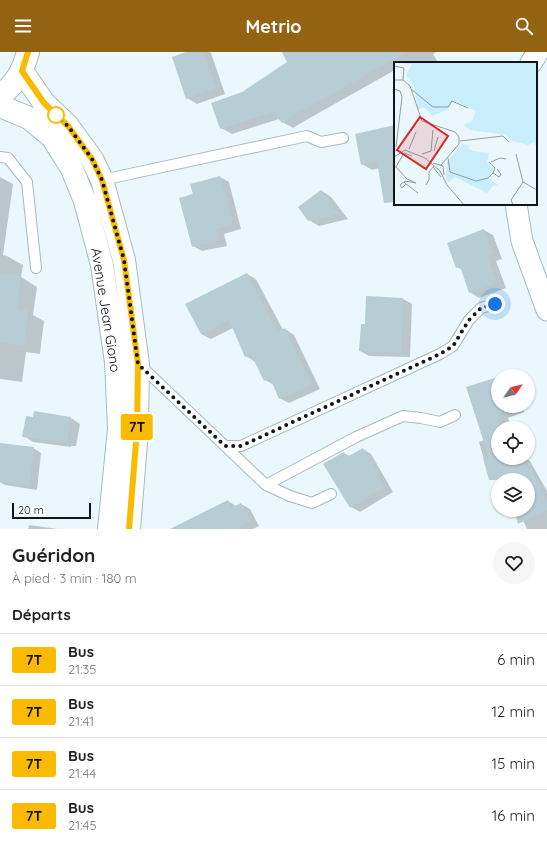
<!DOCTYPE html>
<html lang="fr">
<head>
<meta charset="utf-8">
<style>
  :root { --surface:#fff; --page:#f6f6f6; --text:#222; --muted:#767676; --line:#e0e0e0; --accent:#936213 }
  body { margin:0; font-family:Quicksand,sans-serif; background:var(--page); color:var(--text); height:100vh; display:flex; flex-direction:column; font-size:15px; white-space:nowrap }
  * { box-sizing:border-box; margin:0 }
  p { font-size:13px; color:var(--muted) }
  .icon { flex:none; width:22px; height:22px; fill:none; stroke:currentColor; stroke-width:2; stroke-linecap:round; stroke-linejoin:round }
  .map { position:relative; height:477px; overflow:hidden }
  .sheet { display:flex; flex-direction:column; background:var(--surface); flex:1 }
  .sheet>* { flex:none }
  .badge { padding:0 8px; border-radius:3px; font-size:14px; line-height:26px }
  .needle { width:26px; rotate:56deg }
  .controls { position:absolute; left:491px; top:317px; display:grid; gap:8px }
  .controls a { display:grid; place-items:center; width:44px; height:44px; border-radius:50%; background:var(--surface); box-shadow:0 1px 3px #0004; font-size:20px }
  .scale { position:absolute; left:12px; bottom:10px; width:79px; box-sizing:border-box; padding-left:4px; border:2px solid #0e1619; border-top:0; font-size:11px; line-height:14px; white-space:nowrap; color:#0e1619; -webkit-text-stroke:3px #fff; paint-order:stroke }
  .you { position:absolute; width:20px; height:20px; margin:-10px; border:3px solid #fff; border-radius:50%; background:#1a73e8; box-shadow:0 0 0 6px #1a73e833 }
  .map>.badge { position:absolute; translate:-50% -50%; box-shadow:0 0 0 2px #fff }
  h2 { padding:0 12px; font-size:15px; line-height:36px }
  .round { display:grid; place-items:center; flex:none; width:42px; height:42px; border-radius:21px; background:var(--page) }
  .overview { display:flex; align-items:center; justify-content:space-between; height:68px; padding:0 12px }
  h1 { font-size:19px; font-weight:700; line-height:30px }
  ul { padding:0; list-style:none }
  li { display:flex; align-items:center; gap:12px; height:52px; padding:0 12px; border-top:1px solid var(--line) }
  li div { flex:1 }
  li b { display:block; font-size:15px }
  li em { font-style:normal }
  li .badge { min-width:44px; font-weight:700; text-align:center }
  header { display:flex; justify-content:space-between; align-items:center; height:52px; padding:0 12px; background:var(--accent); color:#fff; font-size:18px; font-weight:700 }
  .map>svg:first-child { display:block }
  .shadow { fill:#0003 }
  .building { fill:#b7cdd6 }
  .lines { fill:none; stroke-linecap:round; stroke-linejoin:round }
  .lane-casing { stroke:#a4bac2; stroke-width:12 }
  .street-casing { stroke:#a4bac2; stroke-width:23 }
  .secondary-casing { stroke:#a4bac2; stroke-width:24 }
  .lane { stroke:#fff; stroke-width:10 }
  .street { stroke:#fff; stroke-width:21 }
  .secondary { stroke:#fff; stroke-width:22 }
  .line-casing { stroke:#fff; stroke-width:9 }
  .line { stroke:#faba00; stroke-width:6 }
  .walk { stroke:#0e1619; stroke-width:4; stroke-dasharray:0 7.2 }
  .stop-dot { fill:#fff; stroke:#faba00; stroke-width:2 }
  .labels { text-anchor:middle; stroke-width:4; stroke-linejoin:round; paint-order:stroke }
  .street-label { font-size:14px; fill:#0e1619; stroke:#fff }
  .inset-road { fill:none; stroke:#929ea2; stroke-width:1 }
  .view { fill:#d62828; fill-opacity:0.15; stroke:#d62828; stroke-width:2 }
  .inset-edge { fill:none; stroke:#0e1619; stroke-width:2 }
</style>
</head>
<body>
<header><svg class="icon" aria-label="menu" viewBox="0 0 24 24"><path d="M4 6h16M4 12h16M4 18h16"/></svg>Metrio<svg class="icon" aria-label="search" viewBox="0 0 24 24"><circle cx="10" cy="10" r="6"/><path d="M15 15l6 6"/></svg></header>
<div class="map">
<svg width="547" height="477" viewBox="0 0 547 477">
  <rect width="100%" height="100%" fill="#eaf8fd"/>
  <path class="shadow" d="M189,0H209L211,1L225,42L197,52L187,46Z
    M283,0H436L433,2L438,10L435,11H395V18L308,67L293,76L282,70L279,67L232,82L221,76L243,41L289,10Z
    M395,74V140L379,116L372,118L362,112Z
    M0,125L13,132L3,203L7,204L23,213L21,225L37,235L33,263L44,269L40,302L26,300L22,330L0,327Z
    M220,125L229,130L241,177L224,182L227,194L202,199L193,194L194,143Z
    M322,139L331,145L348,167L319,174L309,168Z
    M484,178L493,183L502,207L496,209L506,236L479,246L470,240L462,218L457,215Z
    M247,222L256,227L283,278L285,277L294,283L320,337L289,351L279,346L274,333L265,328L255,310L246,304L233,276L211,287L201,282Z
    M367,245L403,247L412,252L410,305L369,304L360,299L366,273Z
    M498,326V354H522L524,360L508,366L511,376H498V406H525L530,409L547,439V477H527L518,458H528V428H506L485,411L479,390L484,388Z
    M71,366L80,372L76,394H71V395L33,390L24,384Z
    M33,396L41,401L37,438L5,433L0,430V397Z
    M363,397L371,402L393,440L360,460L351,455L344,401L351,405Z
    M228,449L236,454L241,452L250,457L259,474L253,477H202Z
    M29,473L58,477H28Z"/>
  <path class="building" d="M186,0H203L216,36L186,47L172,5Z
    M282,0H407L297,61L282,71L272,60L220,77L211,51L242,40L287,10Z
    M395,73V150L384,151L377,110L361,113L355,82Z
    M220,124L233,172L215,177L218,189L192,195L179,146L193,142L190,132Z
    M321,138L339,162L308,169L298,155Z
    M484,177L493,202L487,204L497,231L469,241L460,214L456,216L447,191Z
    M247,221L277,280L285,276L311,332L279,347L270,326L264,329L251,302L245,305L229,268L201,282L185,252Z
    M0,222L21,224L17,257L28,259L24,294L0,290Z
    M366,244L403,246L401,301L359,299L361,272H365Z
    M498,325V354H516V356L498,362V406H523L529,418L531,417L547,450V458L518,472L514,458H528V428H489L483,406H489L466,335Z
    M34,359L71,365L67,390L61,389V390L22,385L26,364L33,365Z
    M0,391L34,395L29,434L0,430Z
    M363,396L385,435L350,456L323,412L344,400L347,405Z
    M228,448L231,456L241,451L251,469L238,475L239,477H170Z"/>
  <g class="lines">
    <g class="lane-casing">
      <path id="lane" d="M0,105L8,106L27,130L36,216
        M102,128L307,84L321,90L343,86
        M140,313L225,394H241L440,302L453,294L469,268L481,256L495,252
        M225,394L266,433L290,444L312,451L331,442
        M266,433L356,385L403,364L421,366L440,370L455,363"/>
    </g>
    <g class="street-casing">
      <path id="street" d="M531,11L538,0
        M516,152L522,189L547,258"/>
    </g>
    <g class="secondary-casing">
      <path id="secondary" d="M22,19L44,51L68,74L92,107L102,128L124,208L138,312L137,378L129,477
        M0,43C16,33 23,18 28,0
        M0,54L29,66L52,85L72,117L85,149L102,213L116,310L119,377L109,477"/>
    </g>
    <use href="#lane" class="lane"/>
    <use href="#street" class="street"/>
    <use href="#secondary" class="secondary"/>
  </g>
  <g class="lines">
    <g class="line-casing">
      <path id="line" d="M28,0L22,19L44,51L68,74L92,107L102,128L124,208L138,312L137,378L129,477"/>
    </g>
    <use href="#line" class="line"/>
    <path class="walk" d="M56,63L68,74L92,107L102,128L124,208L138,312L225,394H241L440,302L453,294L469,268L481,256L495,252"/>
  </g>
  <circle class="stop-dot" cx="56" cy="63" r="8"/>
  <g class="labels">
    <g class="street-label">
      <text transform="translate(106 258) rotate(81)" y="5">Avenue Jean Giono</text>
    </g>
  </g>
  <g transform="translate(394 10)">
    <rect width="143" height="143" fill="#eaf8fd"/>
    <path d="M143,0V85L140,80L134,83L119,79L111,73L76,68L69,63L78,59L82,49L59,38L55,47L38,54L30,45L24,48L20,25L12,13L18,2L3,1ZM68,82L76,83L74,86L79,89L95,91L93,100L100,106L94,116L104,123L99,124L93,131L61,115L54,121L52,115L53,100Z" fill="#c8edfb"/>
    <path class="inset-road" d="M0,4L10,6L9,18M0,18H9L16,24L28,59L61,70L65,75V82L47,103M0,27L6,29L8,35L2,85M17,27L39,45H54L58,39L74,46M66,79L109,74L115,80M15,87L22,70M40,89L44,75M28,92L37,89L39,68M0,95L11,88L31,96L46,109L53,123L70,143M54,96L56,110L82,119L94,116L99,111L101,106L95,100M97,100L106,96L112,97M39,101L49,104L50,113M0,104L2,105L10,91L18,94M2,105L13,117L22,121L11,119L6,123L8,126L12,122L10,120M39,105L47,115M99,111L105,115L107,112L103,107M129,120L143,128M12,122L24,131M32,123L35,118V110L40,104M119,143L117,138L129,120L122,92"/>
    <path class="view" d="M26,55L54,74L32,107L3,88Z"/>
    <rect width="143" height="143" class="inset-edge"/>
  </g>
</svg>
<div class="controls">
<a><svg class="needle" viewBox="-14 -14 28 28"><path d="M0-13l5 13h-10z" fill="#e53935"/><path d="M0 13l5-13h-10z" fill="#767676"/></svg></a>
<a><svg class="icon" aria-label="locate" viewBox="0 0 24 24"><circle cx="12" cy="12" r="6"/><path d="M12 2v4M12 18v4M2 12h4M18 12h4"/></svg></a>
<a><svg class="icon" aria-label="layers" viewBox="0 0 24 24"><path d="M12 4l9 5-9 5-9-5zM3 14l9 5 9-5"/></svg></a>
</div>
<div class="scale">20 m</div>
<div class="you" style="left:495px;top:252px"></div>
<b class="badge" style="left:137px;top:375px;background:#faba00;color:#111">7T</b>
</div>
<section class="sheet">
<div class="overview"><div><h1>Guéridon</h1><p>À pied · 3 min · 180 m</p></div><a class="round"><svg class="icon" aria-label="heart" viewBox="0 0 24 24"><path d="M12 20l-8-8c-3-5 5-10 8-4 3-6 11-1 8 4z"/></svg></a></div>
<h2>Départs</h2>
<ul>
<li><span class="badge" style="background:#faba00;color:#111">7T</span><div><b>Bus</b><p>21:35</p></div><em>6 min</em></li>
<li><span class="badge" style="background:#faba00;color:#111">7T</span><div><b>Bus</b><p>21:41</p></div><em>12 min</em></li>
<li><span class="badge" style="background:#faba00;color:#111">7T</span><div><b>Bus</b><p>21:44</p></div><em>15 min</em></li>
<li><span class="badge" style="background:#faba00;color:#111">7T</span><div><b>Bus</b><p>21:45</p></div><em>16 min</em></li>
</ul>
</section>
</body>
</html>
